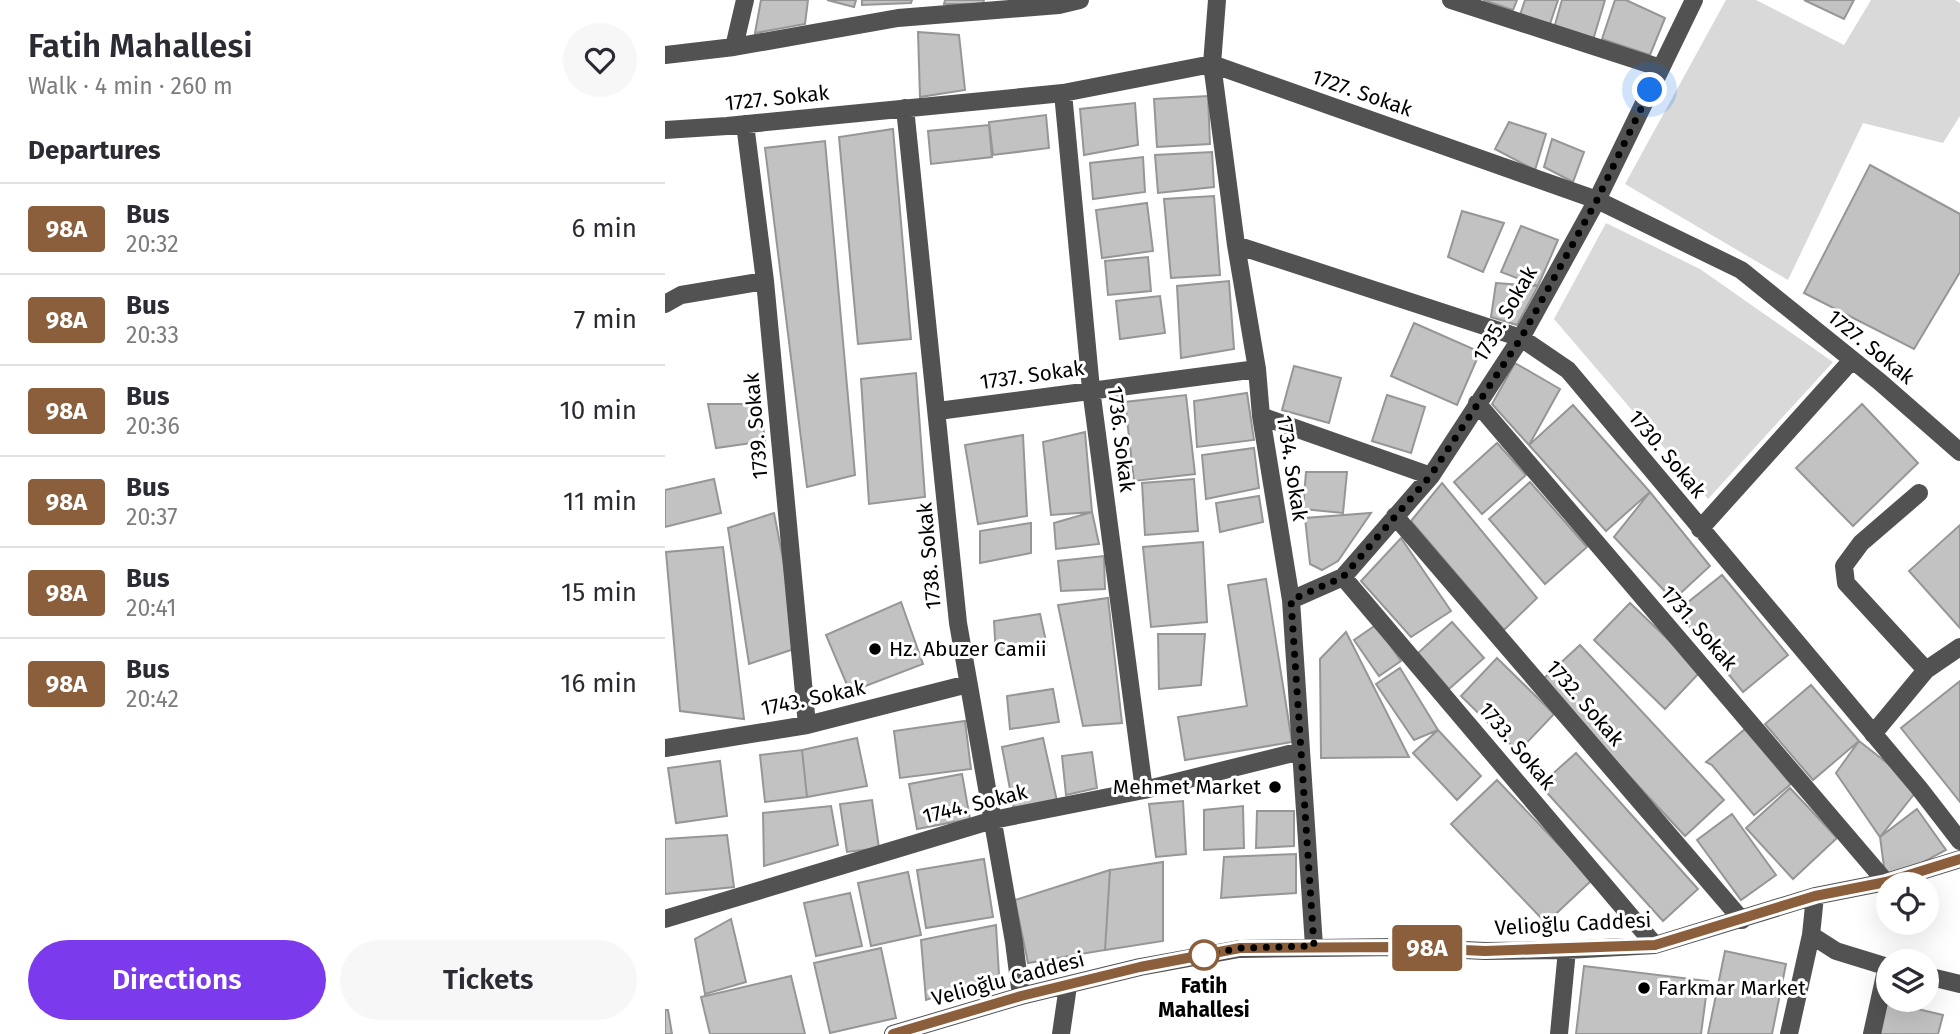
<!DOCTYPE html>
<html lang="en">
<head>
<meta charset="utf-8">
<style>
  :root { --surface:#fff; --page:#f7f7f7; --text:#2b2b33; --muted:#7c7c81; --line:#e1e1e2; --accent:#7c3aed }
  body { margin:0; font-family:"Fira Sans",sans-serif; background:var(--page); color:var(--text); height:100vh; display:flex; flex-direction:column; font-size:26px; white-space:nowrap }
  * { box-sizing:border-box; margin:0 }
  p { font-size:23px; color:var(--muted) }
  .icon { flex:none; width:38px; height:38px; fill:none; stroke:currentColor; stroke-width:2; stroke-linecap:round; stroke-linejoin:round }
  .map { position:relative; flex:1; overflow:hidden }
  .panel { display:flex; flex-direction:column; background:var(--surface); width:665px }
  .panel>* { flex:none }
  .badge { padding:0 14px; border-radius:5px; font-size:24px; line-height:46px }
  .controls { position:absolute; left:1211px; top:872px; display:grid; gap:14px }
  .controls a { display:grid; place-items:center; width:63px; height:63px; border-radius:50%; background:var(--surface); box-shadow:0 7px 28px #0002; font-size:35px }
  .you { position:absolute; width:35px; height:35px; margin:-18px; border:5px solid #fff; border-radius:50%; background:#1a73e8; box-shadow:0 0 0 10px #1a73e833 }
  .map>.badge { position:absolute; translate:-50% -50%; box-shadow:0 0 0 4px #fff }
  h2 { padding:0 28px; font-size:26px; line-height:63px }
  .round { display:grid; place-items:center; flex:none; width:74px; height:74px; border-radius:37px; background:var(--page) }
  .headline { display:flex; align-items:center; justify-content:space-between; height:119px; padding:0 28px }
  h1 { font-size:33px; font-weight:600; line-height:52px }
  .cta { display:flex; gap:14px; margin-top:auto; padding:14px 28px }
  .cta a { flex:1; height:80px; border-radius:42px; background:var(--accent); color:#fff; font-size:28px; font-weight:600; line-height:80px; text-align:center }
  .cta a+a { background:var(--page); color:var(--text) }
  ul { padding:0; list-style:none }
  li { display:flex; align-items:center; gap:21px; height:91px; padding:0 28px; border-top:2px solid var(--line) }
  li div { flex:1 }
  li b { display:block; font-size:26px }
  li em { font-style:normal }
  li .badge { min-width:77px; font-weight:700; text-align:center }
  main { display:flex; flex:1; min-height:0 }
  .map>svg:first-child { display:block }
  .green { fill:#d9d9d9 }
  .building { fill:#c2c2c2; stroke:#969696; stroke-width:2 }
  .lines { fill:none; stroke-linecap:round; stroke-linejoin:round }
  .minor { stroke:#525252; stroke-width:18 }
  .line-casing { stroke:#fff; stroke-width:16 }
  .line { stroke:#8b5e3c; stroke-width:10 }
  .walk { stroke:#000; stroke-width:7; stroke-dasharray:0 12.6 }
  .poi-dot { fill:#000; stroke:#fff; stroke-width:2.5 }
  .stop-dot { fill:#fff; stroke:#8b5e3c; stroke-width:3.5 }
  .labels { text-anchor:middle; stroke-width:6; stroke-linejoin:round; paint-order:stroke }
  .street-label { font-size:21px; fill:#000; stroke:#fff }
  .poi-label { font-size:21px; fill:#000; stroke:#fff; text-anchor:start }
  .stop-label { font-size:21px; font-weight:bold; fill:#000; stroke:#fff }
</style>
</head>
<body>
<main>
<section class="panel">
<div class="headline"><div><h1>Fatih Mahallesi</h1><p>Walk · 4 min · 260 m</p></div><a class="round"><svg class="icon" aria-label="heart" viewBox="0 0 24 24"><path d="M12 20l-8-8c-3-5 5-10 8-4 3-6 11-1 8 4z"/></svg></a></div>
<h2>Departures</h2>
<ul>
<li><span class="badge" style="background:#8b5e3c;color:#fff">98A</span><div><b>Bus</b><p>20:32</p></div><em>6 min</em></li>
<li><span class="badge" style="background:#8b5e3c;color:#fff">98A</span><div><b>Bus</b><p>20:33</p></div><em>7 min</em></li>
<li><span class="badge" style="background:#8b5e3c;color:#fff">98A</span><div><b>Bus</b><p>20:36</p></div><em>10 min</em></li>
<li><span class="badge" style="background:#8b5e3c;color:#fff">98A</span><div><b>Bus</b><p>20:37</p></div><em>11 min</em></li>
<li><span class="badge" style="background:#8b5e3c;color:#fff">98A</span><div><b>Bus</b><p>20:41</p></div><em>15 min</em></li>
<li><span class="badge" style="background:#8b5e3c;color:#fff">98A</span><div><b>Bus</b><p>20:42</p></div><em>16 min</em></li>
</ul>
<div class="cta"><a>Directions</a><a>Tickets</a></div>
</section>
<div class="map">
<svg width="1295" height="1034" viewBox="0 0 1295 1034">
  <rect width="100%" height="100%" fill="#fff"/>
  <path class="green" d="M1061,0H1091L1179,45L1206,0H1290L1295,3V116L1278,143L1198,123L1123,280L960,184Z
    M941,223L1035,269L1168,362L1043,499L889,319Z"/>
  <path class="building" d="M96,0H143L140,24L90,33Z
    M162,0H191L189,7Z
    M197,0H247L246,3L197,5Z
    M280,0H319L318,4H279Z
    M818,0H852L848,10Z
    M860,0H893L885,24L855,15Z
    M897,0H940L928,40L889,28Z
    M950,0H961L1000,18L985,55L937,39Z
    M1139,0H1189L1179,19Z
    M253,32L294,35L300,90L255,97Z
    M543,96L545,144L492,147L489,99Z
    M470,103L473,145L419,155L415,109Z
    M381,115L384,148L328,155L324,122Z
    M844,122L881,134L870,170L830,149Z
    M324,125L327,157L266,164L263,131Z
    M228,129L246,339L193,344L174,137Z
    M887,139L919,152L908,182L879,167Z
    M160,141L190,475L142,487L100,148Z
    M547,152L549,187L493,193L490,155Z
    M478,157L480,192L428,199L425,163Z
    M1205,165L1295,214V272L1249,349L1139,293Z
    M549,196L555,275L506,278L499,199Z
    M482,203L488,251L437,258L431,210Z
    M797,211L839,223L818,272L783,257Z
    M856,226L893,240L873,286L836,272Z
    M483,257L486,291L443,295L440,261Z
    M564,281L569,349L516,358L512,286Z
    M831,283L873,286L852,325L826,317Z
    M495,296L500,333L455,339L451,301Z
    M749,323L815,352L792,405L726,376Z
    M850,363L895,389L864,445L827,404Z
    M629,366L676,378L664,423L617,410Z
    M251,373L260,497L204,504L196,379Z
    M582,393L589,440L532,447L529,401Z
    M521,395L530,474L469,481L460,402Z
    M722,395L760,407L746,453L707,441Z
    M43,404H95L100,441L51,448Z
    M1197,404L1253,463L1188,526L1131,468Z
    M908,405L985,492L941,531L864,445Z
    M420,432L427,512L386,515L378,442Z
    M358,435L362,516L313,524L300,445Z
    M832,443L861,475L817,514L789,482Z
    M589,448L594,488L541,499L537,455Z
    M641,472H682L678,513L638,509Z
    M49,479L56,513L0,527V490Z
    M529,479L533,531L480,535L477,483Z
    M865,482L922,547L880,584L824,519Z
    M777,483L872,598L839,630L746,521Z
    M985,492L1045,566L1008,600L949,537Z
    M594,496L598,522L555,532L551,503Z
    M427,512L434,544L391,549L389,523Z
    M109,513L135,647L84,664L63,528Z
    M706,513L673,561L657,570L645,564L640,518Z
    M366,523V553L315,563V531Z
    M1295,525V628L1244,571Z
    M736,538L786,611L746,637L696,581Z
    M538,542L542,622L486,627L478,547Z
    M58,547L79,719L15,711L1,552Z
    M439,556L440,589L396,591L393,561Z
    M1057,575L1123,655L1078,692L1012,611Z
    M601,579L627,742L520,760L513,717L582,706L563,585Z
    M443,598L457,723L418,726L393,605Z
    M236,602L258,664L185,692L161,635Z
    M965,603L1036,671L1000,709L929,640Z
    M375,614L382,646L331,656L329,621Z
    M787,622L819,658L784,689L753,653Z
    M711,625L736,661L714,676L689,640Z
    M681,632L744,757L656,758L655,659Z
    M493,634H540L536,685L494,689Z
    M915,645L1059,800L1020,836L876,681Z
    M832,658L889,714L853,752L796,696Z
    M735,668L773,730L749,740L711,684Z
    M1295,681V802L1236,728Z
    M1146,685L1194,741L1148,780L1100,724Z
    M388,689L394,722L345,729L342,696Z
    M300,721L306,769L235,778L229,731Z
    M1080,729L1126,784L1089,815L1047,765L1041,762Z
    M773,730L816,776L792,800L748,753Z
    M192,738L202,786L142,797L137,750Z
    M378,738L392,801L349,810L337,747Z
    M1194,741L1254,788L1215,837L1171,773Z
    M137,750L142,797L100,802L95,755Z
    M427,752L432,788L401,795L397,756Z
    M911,753L1033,889L998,921L875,785Z
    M55,761L62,816L11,823L3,768Z
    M297,774L305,819L252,829L244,784Z
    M832,780L927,880L881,923L786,824Z
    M1125,788L1172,838L1128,879L1081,828Z
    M207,800L214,848L182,852L175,804Z
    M518,801L521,854L491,857L484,804Z
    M166,806L173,845L99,866L98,813Z
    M578,806L579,848L539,850V810Z
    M1252,809L1281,850L1221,882L1215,837Z
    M592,811H629V846L591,848Z
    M1067,814L1111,875L1076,900L1032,840Z
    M62,835L69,887L0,894V839Z
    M631,854V893L556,898L559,857Z
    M319,859L328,917L261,928L252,870Z
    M498,862V941L440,950L445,870Z
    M445,870L440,950L363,963L350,900Z
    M243,872L256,935L206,946L193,883Z
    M185,893L197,946L151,956L139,903Z
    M66,919L81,982L40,994L30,939Z
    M331,925L334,975L261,1000L256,940Z
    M216,948L231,1018L165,1033L149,963Z
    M1060,951L1121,964L1107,1034H1043Z
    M919,966L1043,981L1036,1034H911Z
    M126,976L140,1034H45L36,997Z
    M1219,1001L1278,1015L1273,1034H1211Z
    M0,1010H3L7,1034H0Z"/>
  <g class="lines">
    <path class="minor" d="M552,0L547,64L571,245L592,369L596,416L626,600L649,946
      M786,0L996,68
      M69,47L80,0
      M0,55L69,47L233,18L394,5L415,0
      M398,93L426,389L479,790
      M240,108L293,623L349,942L356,996
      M80,124L100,281L142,725
      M0,130L62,126L398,93L547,64L932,200L1076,270L1215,382L1295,452
      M571,245L856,338L903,370L1254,788L1295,841
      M0,304L16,295L100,281
      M812,403L1221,882
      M273,411L592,369
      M596,416L766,476
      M1254,493L1196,543L1179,566L1181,583L1261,670
      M730,516L1077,920
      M1035,529L1187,360
      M678,577L990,945
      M626,600L678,577L766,476L856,338L932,200L1029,0
      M1208,734L1261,670L1295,647
      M0,748L142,725L303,684
      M0,919L328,820L479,790L636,751
      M1146,935L1171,951L1223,967
      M1262,976L1295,984
      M228,1034L356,996L475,967L574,949L735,947L820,951L902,950L990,945L1150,896L1221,882L1295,859
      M396,1034L403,986
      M894,1034L902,950
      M1124,1034L1146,935L1150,896
      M1207,1034L1222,966"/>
  </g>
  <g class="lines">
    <g class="line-casing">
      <path id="line" d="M228,1034L356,996L475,967L575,948L735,947L820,951L990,945L1150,896L1221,882L1295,859"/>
    </g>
    <use href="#line" class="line"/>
    <path class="walk" d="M539,955L575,948L649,946L626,600L678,577L766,475L856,338L932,200L985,90"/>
  </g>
  <g class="poi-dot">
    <circle cx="210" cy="649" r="7"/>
    <circle cx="610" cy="787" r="7"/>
    <circle cx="979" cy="988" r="7"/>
  </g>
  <circle class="stop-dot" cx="539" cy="955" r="14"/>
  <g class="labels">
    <g class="street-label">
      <text transform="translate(697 93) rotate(19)" y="7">1727. Sokak</text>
      <text transform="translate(112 98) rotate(-6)" y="7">1727. Sokak</text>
      <text transform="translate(840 314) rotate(-60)" y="7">1735. Sokak</text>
      <text transform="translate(1206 347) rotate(39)" y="7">1727. Sokak</text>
      <text transform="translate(367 375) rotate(-8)" y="7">1737. Sokak</text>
      <text transform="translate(91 426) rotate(-95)" y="7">1739. Sokak</text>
      <text transform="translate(456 439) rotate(83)" y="7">1736. Sokak</text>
      <text transform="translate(1002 454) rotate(50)" y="7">1730. Sokak</text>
      <text transform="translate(627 468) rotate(81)" y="7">1734. Sokak</text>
      <text transform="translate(264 556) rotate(-95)" y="7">1738. Sokak</text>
      <text transform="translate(1034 628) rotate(49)" y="7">1731. Sokak</text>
      <text transform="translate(148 698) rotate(-12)" y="7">1743. Sokak</text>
      <text transform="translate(920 703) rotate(49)" y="7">1732. Sokak</text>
      <text transform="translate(852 746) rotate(50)" y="7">1733. Sokak</text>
      <text transform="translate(310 804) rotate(-14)" y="7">1744. Sokak</text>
      <text transform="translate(908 924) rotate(-3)" y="7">Velioğlu Caddesi</text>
      <text transform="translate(343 979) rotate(-15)" y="7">Velioğlu Caddesi</text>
    </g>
    <g class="poi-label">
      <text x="224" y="656">Hz. Abuzer Camii</text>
      <text x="596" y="794" text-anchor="end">Mehmet Market</text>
      <text x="993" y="995">Farkmar Market</text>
    </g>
    <g class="stop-label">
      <text x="539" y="993">Fatih<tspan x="539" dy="24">Mahallesi</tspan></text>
    </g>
  </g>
</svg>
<div class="controls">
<a><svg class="icon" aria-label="locate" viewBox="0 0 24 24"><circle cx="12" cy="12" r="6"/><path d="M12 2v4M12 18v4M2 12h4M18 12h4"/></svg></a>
<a><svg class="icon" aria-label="layers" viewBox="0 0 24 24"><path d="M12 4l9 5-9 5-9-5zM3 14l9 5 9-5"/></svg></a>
</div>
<div class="you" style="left:985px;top:90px"></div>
<b class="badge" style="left:762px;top:948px;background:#8b5e3c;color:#fff">98A</b>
</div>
</main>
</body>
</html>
